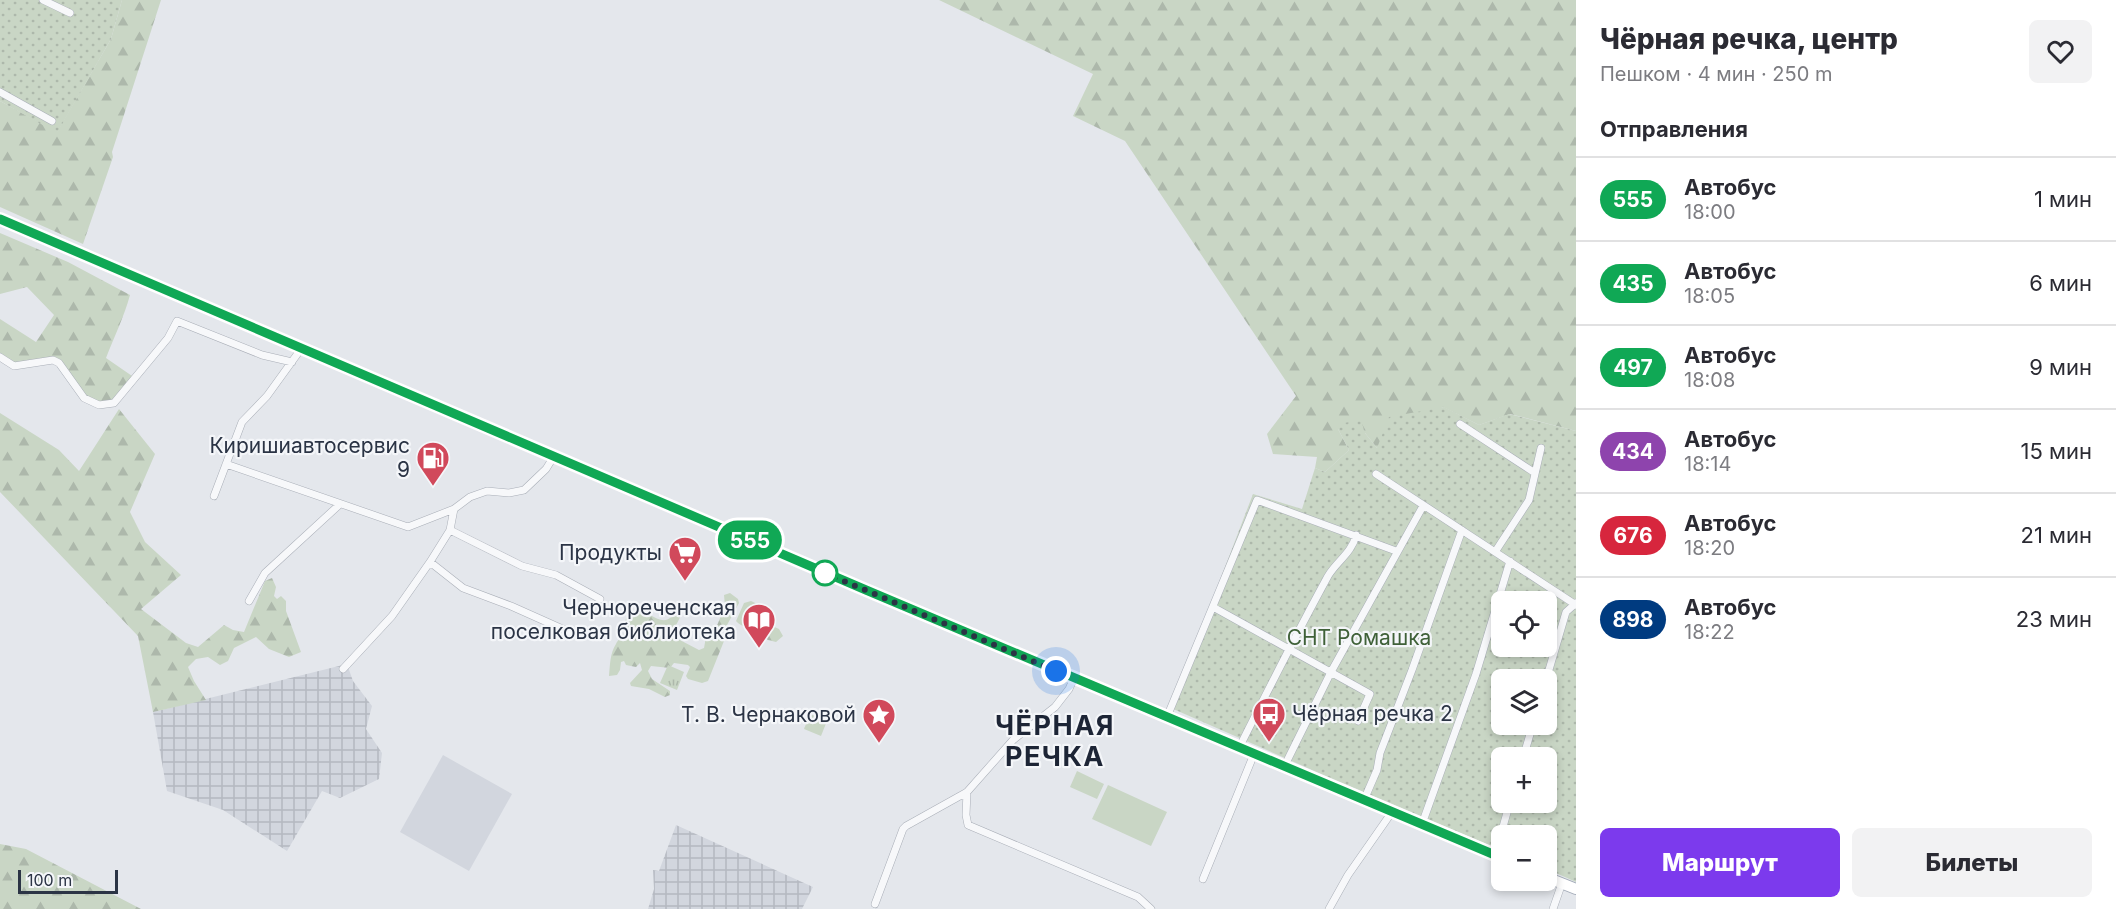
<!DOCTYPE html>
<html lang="ru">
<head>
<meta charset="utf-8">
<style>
  :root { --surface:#fff; --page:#f2f2f3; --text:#2b2b33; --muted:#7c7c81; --line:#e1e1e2; --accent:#7c3aed }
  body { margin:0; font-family:Inter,sans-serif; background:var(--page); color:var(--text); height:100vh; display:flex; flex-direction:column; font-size:22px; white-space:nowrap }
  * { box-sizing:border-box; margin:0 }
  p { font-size:20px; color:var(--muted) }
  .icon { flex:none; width:33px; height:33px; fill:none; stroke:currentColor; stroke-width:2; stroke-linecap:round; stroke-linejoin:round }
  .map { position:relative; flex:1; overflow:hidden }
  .side { display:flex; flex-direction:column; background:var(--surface); width:540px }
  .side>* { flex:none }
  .badge { padding:0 12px; border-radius:20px; font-size:21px; line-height:39px }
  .fabs { position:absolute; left:1491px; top:591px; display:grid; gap:12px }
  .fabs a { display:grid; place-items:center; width:66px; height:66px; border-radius:9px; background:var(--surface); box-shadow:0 3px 9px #0003; font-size:30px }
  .scale { position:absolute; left:18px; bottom:15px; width:100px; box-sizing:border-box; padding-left:6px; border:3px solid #2b3445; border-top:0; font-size:16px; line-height:21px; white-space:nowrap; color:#2b3445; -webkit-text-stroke:4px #f4f6f9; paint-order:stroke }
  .you { position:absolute; width:30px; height:30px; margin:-15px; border:4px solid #fff; border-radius:50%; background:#1a73e8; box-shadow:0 0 0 9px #1a73e833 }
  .map>.badge { position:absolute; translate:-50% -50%; box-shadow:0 0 0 3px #fff }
  h2 { padding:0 24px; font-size:22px; line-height:54px }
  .round { display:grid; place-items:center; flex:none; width:63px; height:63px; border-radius:9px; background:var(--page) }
  .headline { display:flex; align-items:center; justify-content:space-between; height:102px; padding:0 24px }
  h1 { font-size:28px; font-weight:800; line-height:45px }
  .button { display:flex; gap:12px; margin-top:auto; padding:12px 24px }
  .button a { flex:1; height:69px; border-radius:9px; background:var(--accent); color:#fff; font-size:24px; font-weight:800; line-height:69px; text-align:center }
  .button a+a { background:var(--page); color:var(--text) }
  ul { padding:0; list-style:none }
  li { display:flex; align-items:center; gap:18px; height:84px; padding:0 24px; border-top:2px solid var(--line) }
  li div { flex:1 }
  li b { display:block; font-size:22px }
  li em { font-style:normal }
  li .badge { min-width:66px; font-weight:700; text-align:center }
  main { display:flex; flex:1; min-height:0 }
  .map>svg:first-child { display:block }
  .built { fill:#d2d6de }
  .industrial { fill:url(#industrial-grid) }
  .grass { fill:#c9d6c5 }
  .forest { fill:url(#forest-firs) }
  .park { fill:url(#park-tufts) }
  .garden { fill:url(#garden-dots); fill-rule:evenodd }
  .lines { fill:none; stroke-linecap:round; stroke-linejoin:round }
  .street-casing { stroke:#a9aeb7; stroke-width:8 }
  .primary-casing { stroke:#a3abb8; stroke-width:12 }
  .street { stroke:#f7f8fa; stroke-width:7 }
  .primary { stroke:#fff; stroke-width:10 }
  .line-casing { stroke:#fff; stroke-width:14 }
  .line { stroke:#10a855; stroke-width:9 }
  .walk { stroke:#2b3445; stroke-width:6; stroke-dasharray:0 10.8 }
  .stop-dot { fill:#fff; stroke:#10a855; stroke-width:3 }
  .labels { text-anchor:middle; stroke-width:4.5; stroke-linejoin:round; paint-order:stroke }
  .poi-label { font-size:21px; fill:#2b3445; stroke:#f4f6f9; text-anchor:end }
  .park-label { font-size:21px; fill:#3f6138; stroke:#f4f6f9 }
  .district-label { font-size:27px; font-weight:bold; letter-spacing:1.5px; fill:#1d2536; stroke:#f4f6f9 }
</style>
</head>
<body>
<main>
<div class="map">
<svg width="1576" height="909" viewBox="0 0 1576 909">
  <defs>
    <pattern id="industrial-grid" width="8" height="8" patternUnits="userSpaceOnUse" patternTransform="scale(1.5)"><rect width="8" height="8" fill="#d2d6de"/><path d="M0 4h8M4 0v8" fill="none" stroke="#b4b8c0"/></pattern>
    <pattern id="forest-firs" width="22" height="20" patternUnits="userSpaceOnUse" patternTransform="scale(1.5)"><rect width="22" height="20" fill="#c9d6c5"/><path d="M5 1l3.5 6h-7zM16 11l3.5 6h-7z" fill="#adb8ab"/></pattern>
    <pattern id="park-tufts" width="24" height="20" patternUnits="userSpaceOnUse" patternTransform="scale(1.5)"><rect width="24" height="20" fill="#c9d6c5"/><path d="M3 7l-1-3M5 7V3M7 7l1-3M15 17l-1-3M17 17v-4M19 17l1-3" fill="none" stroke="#adb8ab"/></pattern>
    <pattern id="garden-dots" width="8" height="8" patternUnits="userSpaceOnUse" patternTransform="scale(1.5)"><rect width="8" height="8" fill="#c9d6c5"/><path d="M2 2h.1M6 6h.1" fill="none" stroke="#adb8ab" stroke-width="1.8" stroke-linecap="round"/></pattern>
  </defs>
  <rect width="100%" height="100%" fill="#e4e7ec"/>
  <path class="built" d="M443,755L512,794L469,871L400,832Z"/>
  <path class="industrial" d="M347,664L353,681L372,706L366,729L382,753L379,779L340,798L322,791L287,851L223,810L167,791L153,712Z
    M676,825L813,887L802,909H648L654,889L653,870L659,871Z"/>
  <path class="grass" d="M1077,771L1104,784L1097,799L1070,787Z
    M1108,785L1167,812L1151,846L1092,819Z"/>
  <path class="forest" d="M122,0H161L112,152L113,157L83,244L0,207V101L57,132L111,39Z
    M939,0H1576V431L1510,414L1479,425L1443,407L1377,448L1365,433L1338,429L1349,450L1325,472L1315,468L1317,457L1273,454L1267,434L1296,396L1125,141L1073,116L1093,74Z
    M0,233L68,262L130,295C124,317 114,337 106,358L135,378L114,403L99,405L84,398L53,360L14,366L0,357V319L36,342L54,315L27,287L0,294Z
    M119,409L155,454L130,512L145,542L181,575L141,609L186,643L198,647L224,625L233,630L244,632L265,581L272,578L276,587L274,596L277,599L281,596L286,601V611L301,652L289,657L269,649L256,637L234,648L228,661L220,665L208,657L196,659L188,667L194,681L206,700L153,712L138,636L0,492V413L59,450L79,471Z
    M730,593L738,599L739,603L727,625L721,630L716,628L725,606L724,595Z
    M751,601L772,611L773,617L770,620L760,615L757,616L755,626C749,629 740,626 736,621L744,603Z
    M678,605H681L683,607C682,617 675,625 672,634L676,638L699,650L704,648L706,637L712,633L721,634L724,641L708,681L702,683L688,679L686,676L690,667L688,665L674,663L670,668L651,666L648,671L652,679L670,691V695L665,697L649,689L631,686L630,683L642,670L640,663L636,667L626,665L624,661L621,662L620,670L617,675L609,676C610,665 610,653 616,644C618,639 622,638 624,633C626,626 623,616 632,612C649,604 665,639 678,605Z
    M770,625L779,629L783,636L776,642L768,640L761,635L763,628Z
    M0,844L26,849L141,909H0Z"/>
  <path class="park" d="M668,665L684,672L677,690L660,683Z
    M810,714L827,721L821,736L804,729Z"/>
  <path class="garden" d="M0,0H122L111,39L57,133L0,101Z
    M1444,407L1479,425L1509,414L1576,431V882L1547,869L1546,836H1502L1501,850L1319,773L1171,708L1253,494L1302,509L1315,468L1325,472L1349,450L1338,429V424L1361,420L1365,433L1377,448L1389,417ZM1502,602H1546V646H1502ZM1502,680H1546V724H1502ZM1502,758H1546V802H1502Z"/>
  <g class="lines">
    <g class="street-casing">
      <path id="street" d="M43,0L70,13
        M0,92L52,121
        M0,357L14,366L53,360L59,363L84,398L99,405L114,403L168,338L177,321L262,355L292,362
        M1460,424L1535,473
        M226,464L408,527L454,509
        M1376,474L1576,605
        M214,496L242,422L267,396L301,349
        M450,530L522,566L556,575L600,599
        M1495,552L1529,500L1541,448
        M430,562L463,588L511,606L567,631L572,635
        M249,601L265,573L339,505
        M1213,607L1370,694L1358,721
        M343,669L392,616L430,562L450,530L454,509L470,497L487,491L509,493L524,490L546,469L554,456
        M1546,680L1566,612L1576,603
        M1167,717L1257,500L1396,551
        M1239,748C1268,690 1297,633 1328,576C1337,561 1352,553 1356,535
        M1523,758L1533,724
        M1284,767L1331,672L1423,506
        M967,792L966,815L968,825L1138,897L1151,909
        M1364,800L1377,770L1380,753L1412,670L1462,530
        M1422,824L1476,674L1510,561
        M1495,855L1510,802
        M1203,879L1254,754
        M875,904L903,829L906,826L967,792L1013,740L1055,707L1069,689L1074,678
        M1329,909L1348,875L1392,812
        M1553,909L1562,883"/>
    </g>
    <g class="primary-casing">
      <path id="primary" d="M0,219L851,584L1502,858
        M1546,877L1576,889"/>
    </g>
    <use href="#street" class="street"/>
    <use href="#primary" class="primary"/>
  </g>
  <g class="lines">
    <g class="line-casing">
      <path id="line" d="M0,219L866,590L1502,858"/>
    </g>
    <use href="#line" class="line"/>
    <path class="walk" d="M825,573L1056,671"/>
  </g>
  <defs>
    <g id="fuel-pin" transform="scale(1.725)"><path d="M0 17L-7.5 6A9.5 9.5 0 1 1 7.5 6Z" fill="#d1495b" stroke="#f4f6f9"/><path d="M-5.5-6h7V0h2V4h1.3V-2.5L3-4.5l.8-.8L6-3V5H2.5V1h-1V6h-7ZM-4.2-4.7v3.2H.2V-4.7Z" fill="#fff"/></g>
    <g id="supermarket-pin" transform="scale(1.725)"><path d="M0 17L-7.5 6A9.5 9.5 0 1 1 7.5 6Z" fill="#d1495b" stroke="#f4f6f9"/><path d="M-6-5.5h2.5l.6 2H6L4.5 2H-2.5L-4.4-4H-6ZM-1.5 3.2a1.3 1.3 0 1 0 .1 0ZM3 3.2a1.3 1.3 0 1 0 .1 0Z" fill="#fff"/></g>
    <g id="library-pin" transform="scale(1.725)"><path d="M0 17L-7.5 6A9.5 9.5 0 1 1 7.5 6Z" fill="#d1495b" stroke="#f4f6f9"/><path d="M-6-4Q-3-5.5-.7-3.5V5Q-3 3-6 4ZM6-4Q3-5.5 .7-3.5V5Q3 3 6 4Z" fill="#fff"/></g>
    <g id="bus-pin" transform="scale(1.725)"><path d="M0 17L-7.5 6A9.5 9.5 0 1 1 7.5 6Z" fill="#d1495b" stroke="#f4f6f9"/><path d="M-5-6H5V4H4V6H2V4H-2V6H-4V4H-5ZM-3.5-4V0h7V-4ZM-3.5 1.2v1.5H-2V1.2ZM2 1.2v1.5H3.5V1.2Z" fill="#fff"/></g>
    <g id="sight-pin" transform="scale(1.725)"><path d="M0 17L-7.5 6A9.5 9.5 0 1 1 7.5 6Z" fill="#d1495b" stroke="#f4f6f9"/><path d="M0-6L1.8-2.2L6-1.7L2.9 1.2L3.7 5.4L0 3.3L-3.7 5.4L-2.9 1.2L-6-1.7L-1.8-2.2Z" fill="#fff"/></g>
  </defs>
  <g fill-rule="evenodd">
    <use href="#fuel-pin" x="433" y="458"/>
    <use href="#supermarket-pin" x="685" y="553"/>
    <use href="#library-pin" x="759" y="620"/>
    <use href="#bus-pin" x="1269" y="714"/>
    <use href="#sight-pin" x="879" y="715"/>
  </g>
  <circle class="stop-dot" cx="825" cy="573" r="12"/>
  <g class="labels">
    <g class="poi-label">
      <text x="410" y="453">Киришиавтосервис<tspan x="410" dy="24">9</tspan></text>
      <text x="662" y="560">Продукты</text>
      <text x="736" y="615">Чернореченская<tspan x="736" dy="24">поселковая библиотека</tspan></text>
      <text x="1292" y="721" text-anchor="start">Чёрная речка 2</text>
      <text x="856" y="722">Т. В. Чернаковой</text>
    </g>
    <g class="park-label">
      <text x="1359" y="645">СНТ Ромашка</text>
    </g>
    <g class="district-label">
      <text x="1055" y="735">ЧЁРНАЯ<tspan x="1055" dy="31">РЕЧКА</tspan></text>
    </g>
  </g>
</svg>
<div class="fabs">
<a><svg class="icon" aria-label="locate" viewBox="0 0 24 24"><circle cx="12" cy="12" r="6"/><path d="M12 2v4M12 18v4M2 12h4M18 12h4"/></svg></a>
<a><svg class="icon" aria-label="layers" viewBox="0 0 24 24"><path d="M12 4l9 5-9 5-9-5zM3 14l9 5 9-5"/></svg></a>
<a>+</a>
<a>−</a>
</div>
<div class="scale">100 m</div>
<div class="you" style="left:1056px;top:671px"></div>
<b class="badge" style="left:750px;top:540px;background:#10a855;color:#fff">555</b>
</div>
<section class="side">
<div class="headline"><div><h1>Чёрная речка, центр</h1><p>Пешком · 4 мин · 250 m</p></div><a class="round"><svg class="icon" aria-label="heart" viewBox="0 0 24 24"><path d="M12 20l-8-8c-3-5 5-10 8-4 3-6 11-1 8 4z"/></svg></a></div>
<h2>Отправления</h2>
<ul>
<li><span class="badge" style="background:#10a855;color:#fff">555</span><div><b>Автобус</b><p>18:00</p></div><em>1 мин</em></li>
<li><span class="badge" style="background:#10a855;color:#fff">435</span><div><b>Автобус</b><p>18:05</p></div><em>6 мин</em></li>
<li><span class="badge" style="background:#10a855;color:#fff">497</span><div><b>Автобус</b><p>18:08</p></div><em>9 мин</em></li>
<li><span class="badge" style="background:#8e44ad;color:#fff">434</span><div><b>Автобус</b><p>18:14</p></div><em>15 мин</em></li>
<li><span class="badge" style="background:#d7263d;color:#fff">676</span><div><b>Автобус</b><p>18:20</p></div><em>21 мин</em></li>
<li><span class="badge" style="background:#003b80;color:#fff">898</span><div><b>Автобус</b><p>18:22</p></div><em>23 мин</em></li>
</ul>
<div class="button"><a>Маршрут</a><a>Билеты</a></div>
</section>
</main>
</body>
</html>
